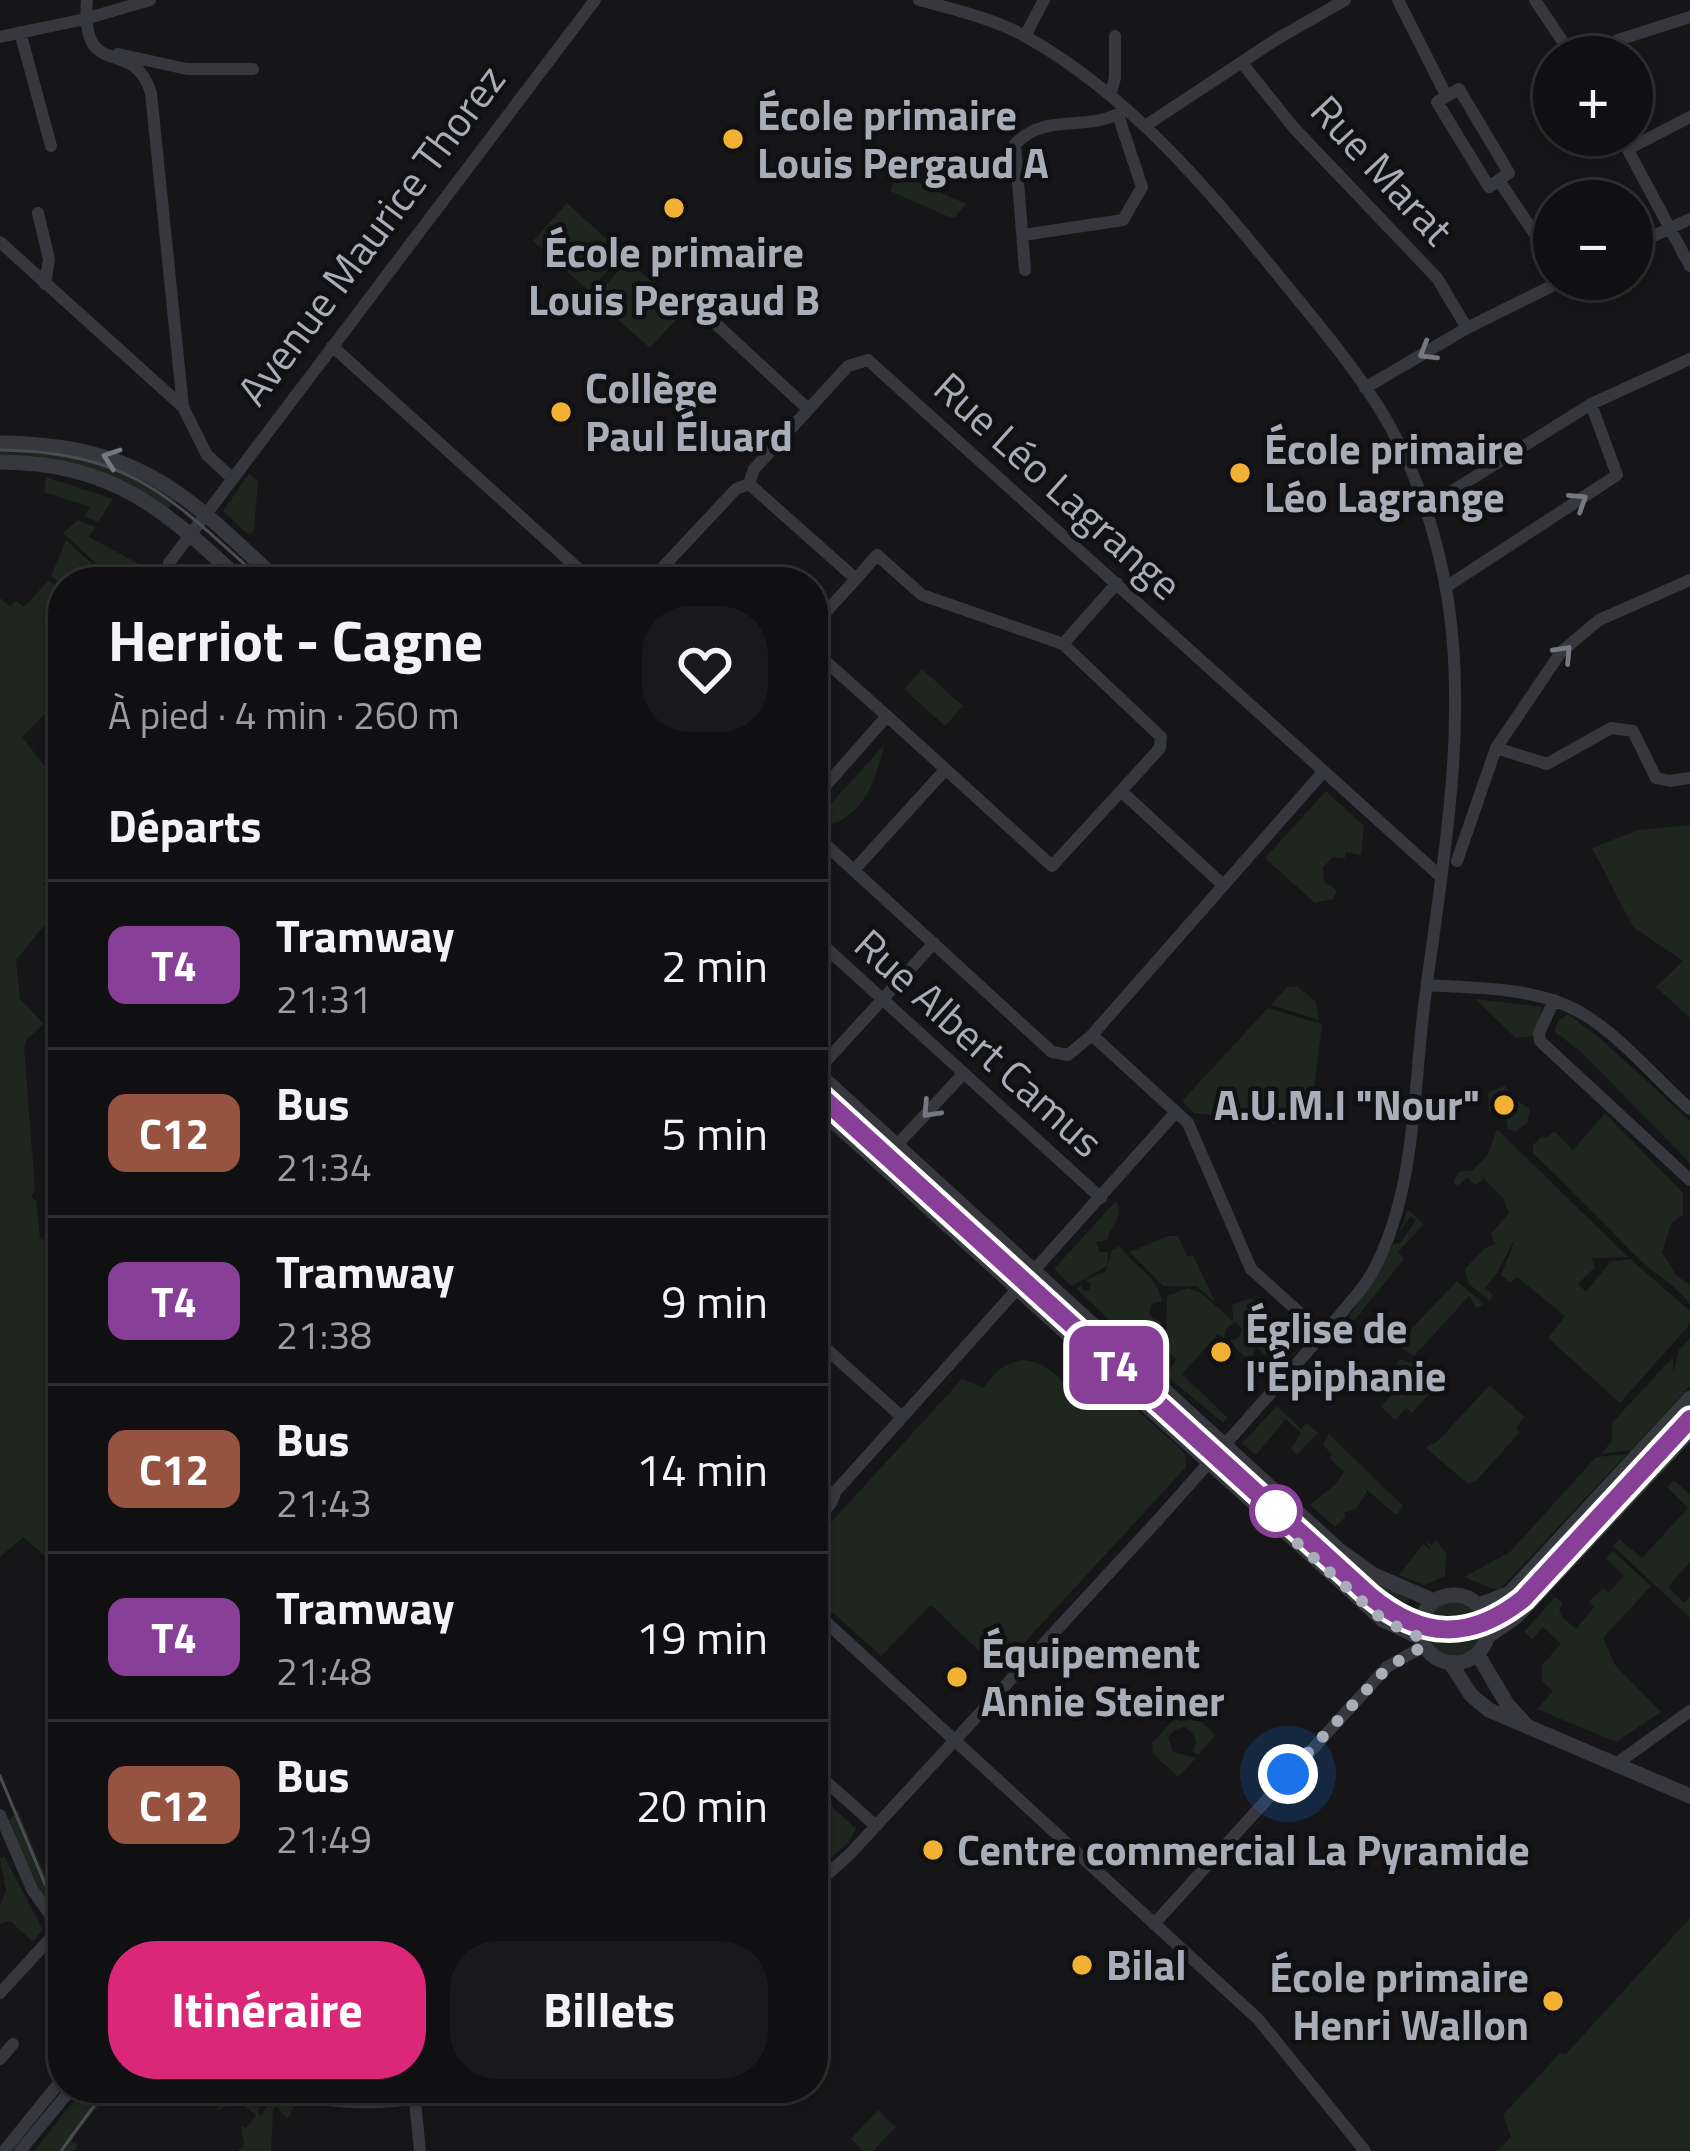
<!DOCTYPE html>
<html lang="fr">
<head>
<meta charset="utf-8">
<style>
  :root { --surface:#101012; --page:#19191b; --text:#f1f3f6; --muted:#9c9d9f; --line:#303032; --accent:#db2777 }
  body { margin:0; font-family:"Titillium Web",sans-serif; background:var(--page); color:var(--text); height:100vh; display:flex; flex-direction:column; font-size:45px; white-space:nowrap }
  * { box-sizing:border-box; margin:0 }
  p { font-size:39px; color:var(--muted) }
  .icon { flex:none; width:66px; height:66px; fill:none; stroke:currentColor; stroke-width:2; stroke-linecap:round; stroke-linejoin:round }
  .map { position:relative; flex:1; overflow:hidden }
  .side { position:absolute; left:48px; top:567px; width:780px; height:1536px; display:flex; flex-direction:column; background:var(--surface); border-radius:48px; box-shadow:0 3px 9px #0004,0 0 0 3px var(--line) }
  .side>* { flex:none }
  .badge { padding:0 24px; border-radius:18px; font-size:42px; line-height:78px }
  .tools { position:absolute; left:1533px; top:36px; display:grid; gap:24px }
  .tools a { display:grid; place-items:center; width:120px; height:120px; border-radius:50%; background:var(--surface); box-shadow:0 3px 9px #0004,0 0 0 3px var(--line); font-size:60px }
  .you { position:absolute; width:60px; height:60px; margin:-30px; border:9px solid #fff; border-radius:50%; background:#1a73e8; box-shadow:0 0 0 18px #1a73e833 }
  .map>.badge { position:absolute; translate:-50% -50%; box-shadow:0 0 0 6px #fff }
  h2 { padding:0 60px; font-size:45px; line-height:108px }
  .round { display:grid; place-items:center; flex:none; width:126px; height:126px; border-radius:48px; background:var(--page) }
  .overview { display:flex; align-items:center; justify-content:space-between; height:204px; padding:0 60px }
  h1 { font-size:57px; font-weight:700; line-height:90px }
  .action { display:flex; gap:24px; margin-top:auto; padding:24px 60px }
  .action a { flex:1; height:138px; border-radius:48px; background:var(--accent); color:#fff; font-size:48px; font-weight:700; line-height:138px; text-align:center }
  .action a+a { background:var(--page); color:var(--text) }
  ul { padding:0; list-style:none }
  li { display:flex; align-items:center; gap:36px; height:168px; padding:0 60px; border-top:3px solid var(--line) }
  li div { flex:1 }
  li b { display:block; font-size:45px }
  li em { font-style:normal }
  li .badge { min-width:132px; font-weight:700; text-align:center }
  .map>svg:first-child { display:block }
  .green { fill:#1e261f }
  .lines { fill:none; stroke-linecap:round; stroke-linejoin:round }
  .minor { stroke:#37383d; stroke-width:12 }
  .tertiary { stroke:#37383d; stroke-width:15 }
  .tram { stroke:#4a4c52; stroke-width:3 }
  .oneway { stroke:#757881 }
  .line-casing { stroke:#fff; stroke-width:27 }
  .line { stroke:#873f98; stroke-width:18 }
  .walk { stroke:#a8adb8; stroke-width:12; stroke-dasharray:0 21.6 }
  .poi-dot { fill:#f2b134; stroke:#111113; stroke-width:4.5 }
  .stop-dot { fill:#fff; stroke:#873f98; stroke-width:6 }
  .labels { text-anchor:middle; stroke-width:9; stroke-linejoin:round; paint-order:stroke }
  .poi-label { font-size:42px; font-weight:bold; fill:#a8adb8; stroke:#111113; text-anchor:start }
  .street-label { font-size:42px; fill:#a8adb8; stroke:#111113 }
</style>
</head>
<body>
<div class="map">
<svg width="1690" height="2151" viewBox="0 0 1690 2151">
  <rect width="100%" height="100%" fill="#161618"/>
  <path class="green" d="M897,173L966,204L955,217H949L890,191Z
    M567,203L623,254L589,291L533,241Z
    M628,260L684,311L650,348L594,298Z
    M0,446L85,453L178,496L168,509L153,499L0,458Z
    M249,474L258,481L254,530L249,535L223,511Z
    M46,477L113,499L98,522L84,516L90,507L44,492Z
    M78,520L95,527L89,537L163,577L159,582H116L63,533Z
    M66,540L112,582H63V586L51,576Z
    M49,580L63,596V716L50,713L56,703L22,737L63,790V865L43,884L63,901V914L58,917L63,919V936L47,922L16,960L20,999L44,1024L27,1039L24,1048L35,1189L31,1198L36,1200L40,1238L63,1252V1572L23,1537L0,1557V598L10,606L16,601L24,607Z
    M922,669L963,706L945,726L904,689Z
    M884,745C877,779 863,817 826,826L817,819Z
    M1326,791L1364,826L1361,855L1346,852L1345,858L1333,857L1323,867L1324,882L1337,890L1333,899L1315,903L1265,858Z
    M1690,825V1018L1656,987L1683,961L1633,927L1592,848L1638,830Z
    M1297,986L1316,1002L1319,1020L1271,1005L1287,987Z
    M1475,999L1542,1007L1534,1036L1516,1038Z
    M1268,1008L1322,1024L1310,1122L1308,1114L1302,1110L1296,1114V1121L1281,1117L1279,1124L1194,1113L1182,1101Z
    M1568,1014L1601,1039L1690,1121V1163L1581,1052L1554,1031L1558,1021Z
    M1505,1086L1513,1098L1530,1109L1527,1123L1516,1132L1508,1129L1506,1118L1489,1111L1488,1092Z
    M1605,1113L1683,1193V1215L1672,1222L1662,1252L1677,1276L1690,1285V1304C1674,1283 1653,1274 1634,1254C1601,1220 1568,1187 1533,1153V1145L1542,1136L1546,1138L1554,1131L1573,1150Z
    M1497,1129L1628,1257L1591,1258L1595,1267L1578,1284L1586,1292L1610,1262L1630,1259L1690,1311V1324L1620,1403L1548,1338L1565,1316L1517,1277L1510,1283L1501,1275L1517,1235L1497,1273L1485,1288L1493,1295L1490,1301L1468,1283L1465,1269L1485,1248L1495,1244L1491,1234L1509,1213L1503,1198L1484,1179L1475,1185L1467,1177L1458,1186L1454,1182L1458,1172L1473,1170L1487,1156Z
    M890,1145L1012,1255L1000,1268L879,1157Z
    M1116,1201C1125,1217 1111,1225 1107,1240L1096,1242L1100,1252H1108L1107,1266L1072,1286L1054,1269Z
    M1408,1210L1424,1224L1398,1252L1404,1259L1353,1322L1348,1319L1393,1244L1400,1243L1416,1220L1411,1216L1399,1232Z
    M1168,1236H1178L1188,1257L1193,1255L1215,1302L1196,1286H1163L1130,1252Z
    M1120,1246C1134,1267 1156,1274 1162,1301L1152,1304L1149,1312L1153,1319L1161,1321L1163,1373L1077,1289L1081,1285L1084,1291L1089,1290L1091,1284L1085,1280L1106,1271L1112,1250Z
    M1457,1281L1484,1304L1477,1308L1469,1296L1414,1356L1399,1347L1403,1337L1397,1348L1391,1342L1404,1326L1409,1331Z
    M1187,1288L1201,1293L1233,1321L1232,1305L1251,1298L1277,1322L1282,1336L1265,1355L1256,1347L1250,1362L1229,1342L1238,1338L1242,1329L1247,1333L1235,1322L1227,1328L1224,1338L1218,1334L1182,1374L1228,1418L1223,1423L1167,1376L1176,1359L1166,1350L1167,1296Z
    M1052,1291L1201,1432L1194,1439L1040,1304Z
    M1690,1338V1386L1631,1450L1602,1454L1612,1440V1423L1673,1357V1374L1679,1350Z
    M1418,1356L1422,1361L1404,1382L1418,1394L1428,1383L1433,1389L1412,1413L1406,1408L1395,1420L1381,1406L1404,1382L1396,1365L1400,1359L1410,1363Z
    M1023,1360C1044,1363 1053,1370 1066,1386L1094,1372L1181,1449L1186,1456V1467L999,1670L931,1605L881,1656L813,1595V1542L962,1379L984,1388C994,1371 1004,1364 1023,1360Z
    M1490,1385L1524,1417L1516,1428L1520,1432L1476,1481L1468,1484L1425,1447L1437,1442Z
    M1277,1406L1301,1429L1307,1423L1318,1433L1297,1455L1291,1449L1301,1433L1286,1419L1256,1455L1242,1443Z
    M1329,1434L1403,1506L1396,1515L1364,1487L1367,1492L1356,1508L1344,1513L1346,1516L1335,1527L1310,1505L1337,1483L1344,1472L1329,1458L1332,1454L1323,1445Z
    M1627,1454L1498,1591L1464,1577L1510,1552L1596,1457Z
    M1645,1454L1655,1463L1508,1619L1502,1603Z
    M1674,1480L1690,1495V1562L1668,1587L1684,1603L1690,1597V1618L1613,1546L1619,1539L1642,1558L1688,1508L1667,1487Z
    M1308,1529L1410,1598L1399,1626L1300,1537Z
    M1425,1540L1431,1545L1436,1540L1446,1553L1445,1576L1425,1585L1399,1575L1423,1544L1431,1550Z
    M1613,1551L1651,1586L1603,1638L1615,1665L1661,1712L1616,1742L1537,1709L1553,1691L1542,1681V1665L1561,1644L1543,1627L1532,1639L1524,1632L1555,1597L1563,1604L1559,1609L1563,1618L1576,1629L1594,1607L1589,1602L1603,1588L1609,1592L1624,1576L1606,1558Z
    M1426 1630a28 28 0 1 1 56 0a28 28 0 1 1-56 0Z
    M1190,1712L1216,1735L1198,1755L1193,1750L1196,1742L1193,1733L1184,1727L1174,1730L1168,1738L1173,1752L1196,1758L1178,1777L1153,1754L1152,1743L1179,1714Z
    M813,1789L856,1829L849,1842L813,1874Z
    M18,1810L39,1862L63,1904V1925L38,1887L9,1821Z
    M4,1856L43,1930L32,1941L10,1921L0,1924V1905L6,1891L0,1858Z
    M1690,1918V2151H1498L1511,2137L1503,2115L1560,2053L1566,2054Z
    M84,2088H113L74,2136L72,2141L78,2145L74,2151H34Z
    M234,2088L264,2096L258,2113L261,2116L270,2100L294,2107L287,2119L277,2107L273,2109L271,2151H238L244,2145L241,2126L246,2128L256,2115L241,2103L243,2099L237,2094L225,2107L214,2111Z
    M878,2110L896,2127L873,2151H863L851,2139Z"/>
  <g class="lines">
    <path class="minor" d="M87,0C80,84 133,34 151,93L183,407
      M1398,0L1446,95
      M1535,0L1573,57
      M20,32L51,146
      M1025,36L1044,0
      M0,37L85,19L150,0
      M118,54L187,69H253
      M1589,57L1618,40L1690,17
      M1242,63L1294,128L1437,278L1467,328
      M1459,89L1509,173L1489,187L1437,102Z
      M1110,95L1115,78V36
      M1145,126L1277,39L1345,0
      M1620,135L1690,266
      M1628,149L1690,117
      M1500,182L1554,263
      M38,213L49,259L45,284
      M1023,235L1123,220L1142,187L1118,115
      M0,242L183,407L207,455L233,479
      M1632,246L1690,219
      M1025,270L1015,144C1049,110 1087,135 1127,109
      M703,312L808,409
      M332,346L593,582
      M1365,388L1467,328L1566,279
      M749,484L856,579L813,626
      M1425,508L1591,404L1690,359
      M169,563L595,0
      M856,579L877,555L922,595L1063,644L1161,737L1160,748L1121,791
      M649,582L736,489L749,484L754,469L848,366L868,360L1440,876
      M1446,587L1617,475L1591,404
      M1063,644L1117,583
      M813,650L887,716L813,800
      M887,716L1052,866L1121,791L1222,884
      M1496,748L1547,764L1611,728L1633,731L1656,778L1670,781L1690,778
      M813,833L1052,1052L1068,1055L1092,1035L1324,771
      M1457,861L1496,748L1561,652L1599,620L1690,580
      M854,870L945,770
      M813,936L1101,1198
      M1427,985C1470,988 1517,987 1558,1002C1609,1020 1650,1074 1690,1109
      M1092,1035L1188,1123L1251,1269L1323,1334
      M1540,1041L1690,1180
      M1540,1041L1539,1033L1554,1000
      M816,1072L934,943
      M895,1147L964,1073
      M813,1337L902,1417
      M813,1508L835,1491
      M813,1523L831,1503L836,1491L1176,1112
      M813,1610L1258,2019L1365,2151
      M1616,1764L1690,1711
      M813,1770L876,1826
      M0,1815L32,1889L63,1933
      M813,1887L850,1854L1157,1521L1339,1316C1350,1302 1364,1288 1372,1273C1417,1192 1413,1087 1425,998C1442,868 1468,731 1448,600C1438,539 1418,474 1387,421C1356,368 1316,322 1278,275C1206,187 1131,97 1030,39C996,19 956,10 919,0
      M1154,1924L1387,1667L1424,1646
      M0,1993L59,1929
      M0,2059L13,2044
      M275,2088C340,2109 403,2105 468,2088
      M415,2101L420,2151
      M4,2151L63,2078
      M20,2151L72,2088"/>
    <path class="tertiary" d="M0,443C139,445 183,491 279,582
      M0,462C114,463 163,509 243,582
      M813,1069L1339,1550L1374,1575L1434,1601
      M813,1103L1383,1620L1421,1638
      M1420 1629a34 34 0 1 1 68 0a34 34 0 1 1-68 0Z
      M1479,1605L1510,1593L1690,1398
      M1488,1636L1517,1616L1690,1431
      M1478,1655L1507,1704L1527,1726
      M1451,1664L1471,1695L1489,1710L1690,1796"/>
    <path class="tram" d="M0,450C133,452 171,498 264,582
      M813,1083L1373,1593L1407,1616L1438,1624L1468,1623L1499,1611L1521,1594L1690,1411
      M0,1776L45,1884L63,1910
      M61,2151L107,2088"/>
  </g>
  <defs><path id="oneway-chevron" d="M-2-3.5L2.5 0L-2 3.5" fill="none" stroke-width="1.6" stroke-linecap="round" stroke-linejoin="round" transform="scale(3)"/></defs>
  <g class="oneway">
    <use href="#oneway-chevron" transform="translate(1427 352) rotate(149)"/>
    <use href="#oneway-chevron" transform="translate(111 458) rotate(-161)"/>
    <use href="#oneway-chevron" transform="translate(1579 501) rotate(-33)"/>
    <use href="#oneway-chevron" transform="translate(1564 653) rotate(-47)"/>
    <use href="#oneway-chevron" transform="translate(930 1110) rotate(133)"/>
  </g>
  <g class="lines">
    <g class="line-casing">
      <path id="line" d="M813,1089L1370,1596C1422,1639 1470,1641 1523,1599L1690,1419"/>
    </g>
    <use href="#line" class="line"/>
    <path class="walk" d="M1276,1511L1274,1522L1383,1620L1421,1638L1424,1646L1388,1667L1288,1774"/>
  </g>
  <g class="poi-dot">
    <circle cx="733" cy="139" r="12"/>
    <circle cx="674" cy="208" r="12"/>
    <circle cx="561" cy="412" r="12"/>
    <circle cx="1240" cy="473" r="12"/>
    <circle cx="1504" cy="1105" r="12"/>
    <circle cx="1221" cy="1352" r="12"/>
    <circle cx="957" cy="1677" r="12"/>
    <circle cx="933" cy="1850" r="12"/>
    <circle cx="1082" cy="1965" r="12"/>
    <circle cx="1553" cy="2001" r="12"/>
  </g>
  <circle class="stop-dot" cx="1276" cy="1511" r="24"/>
  <g class="labels">
    <g class="poi-label">
      <text x="757" y="130">École primaire<tspan x="757" dy="48">Louis Pergaud A</tspan></text>
      <text x="674" y="267" text-anchor="middle">École primaire<tspan x="674" dy="48">Louis Pergaud B</tspan></text>
      <text x="585" y="403">Collège<tspan x="585" dy="48">Paul Éluard</tspan></text>
      <text x="1264" y="464">École primaire<tspan x="1264" dy="48">Léo Lagrange</tspan></text>
      <text x="1480" y="1120" text-anchor="end">A.U.M.I "Nour"</text>
      <text x="1245" y="1343">Église de<tspan x="1245" dy="48">l'Épiphanie</tspan></text>
      <text x="981" y="1668">Équipement<tspan x="981" dy="48">Annie Steiner</tspan></text>
      <text x="957" y="1865">Centre commercial La Pyramide</text>
      <text x="1106" y="1980">Bilal</text>
      <text x="1529" y="1992" text-anchor="end">École primaire<tspan x="1529" dy="48">Henri Wallon</tspan></text>
    </g>
    <g class="street-label">
      <text transform="translate(1382 170) rotate(47)" y="15">Rue Marat</text>
      <text transform="translate(371 235) rotate(-53)" y="15">Avenue Maurice Thorez</text>
      <text transform="translate(1058 486) rotate(42)" y="15">Rue Léo Lagrange</text>
      <text transform="translate(979 1043) rotate(42)" y="15">Rue Albert Camus</text>
    </g>
  </g>
</svg>
<div class="tools">
<a>+</a>
<a>−</a>
</div>
<div class="you" style="left:1288px;top:1774px"></div>
<b class="badge" style="left:1116px;top:1365px;background:#873f98;color:#fff">T4</b>
<section class="side">
<div class="overview"><div><h1>Herriot - Cagne</h1><p>À pied · 4 min · 260 m</p></div><a class="round"><svg class="icon" aria-label="heart" viewBox="0 0 24 24"><path d="M12 20l-8-8c-3-5 5-10 8-4 3-6 11-1 8 4z"/></svg></a></div>
<h2>Départs</h2>
<ul>
<li><span class="badge" style="background:#873f98;color:#fff">T4</span><div><b>Tramway</b><p>21:31</p></div><em>2 min</em></li>
<li><span class="badge" style="background:#965340;color:#fff">C12</span><div><b>Bus</b><p>21:34</p></div><em>5 min</em></li>
<li><span class="badge" style="background:#873f98;color:#fff">T4</span><div><b>Tramway</b><p>21:38</p></div><em>9 min</em></li>
<li><span class="badge" style="background:#965340;color:#fff">C12</span><div><b>Bus</b><p>21:43</p></div><em>14 min</em></li>
<li><span class="badge" style="background:#873f98;color:#fff">T4</span><div><b>Tramway</b><p>21:48</p></div><em>19 min</em></li>
<li><span class="badge" style="background:#965340;color:#fff">C12</span><div><b>Bus</b><p>21:49</p></div><em>20 min</em></li>
</ul>
<div class="action"><a>Itinéraire</a><a>Billets</a></div>
</section>
</div>
</body>
</html>
